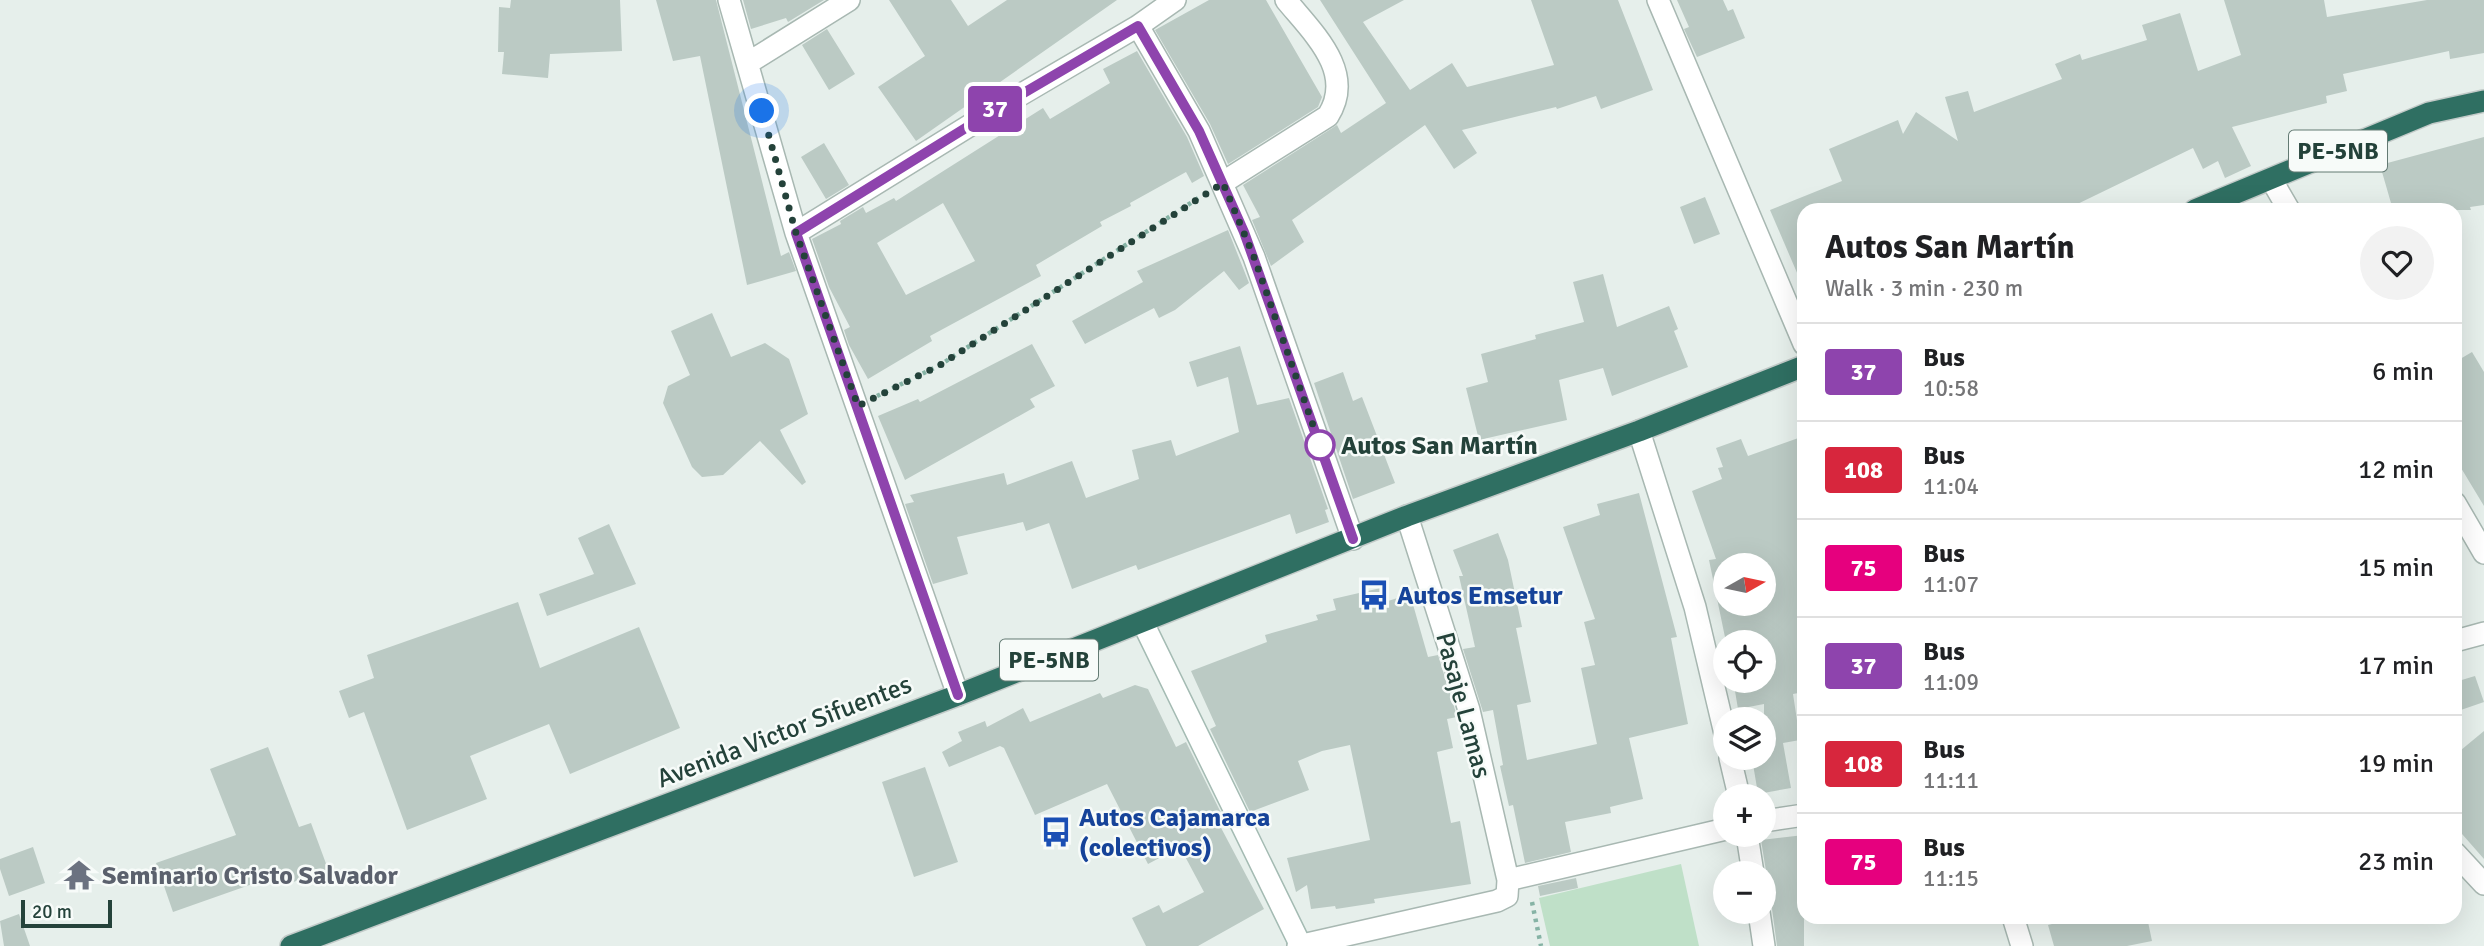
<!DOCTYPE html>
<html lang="en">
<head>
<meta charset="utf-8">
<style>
  :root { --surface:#fff; --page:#f2f2f2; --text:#202124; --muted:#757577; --line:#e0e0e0 }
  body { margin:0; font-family:Signika,sans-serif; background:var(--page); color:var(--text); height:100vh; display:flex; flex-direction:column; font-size:26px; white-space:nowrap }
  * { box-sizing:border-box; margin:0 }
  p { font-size:23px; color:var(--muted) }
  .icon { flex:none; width:38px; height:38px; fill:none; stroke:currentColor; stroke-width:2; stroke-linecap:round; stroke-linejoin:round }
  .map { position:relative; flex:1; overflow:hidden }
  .panel { position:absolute; left:1797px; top:203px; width:665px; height:721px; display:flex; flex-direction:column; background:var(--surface); border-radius:21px; box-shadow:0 7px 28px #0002 }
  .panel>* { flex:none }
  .badge { padding:0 14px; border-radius:5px; font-size:24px; line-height:46px }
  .needle { width:46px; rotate:81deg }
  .tools { position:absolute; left:1713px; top:553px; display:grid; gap:14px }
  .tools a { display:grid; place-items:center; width:63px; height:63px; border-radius:50%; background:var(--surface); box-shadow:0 7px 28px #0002; font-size:35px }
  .scale { position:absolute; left:21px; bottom:18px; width:91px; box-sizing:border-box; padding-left:7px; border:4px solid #24423a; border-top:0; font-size:19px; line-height:24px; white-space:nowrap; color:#24423a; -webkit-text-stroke:5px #f7fbf9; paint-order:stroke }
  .you { position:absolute; width:35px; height:35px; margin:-18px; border:5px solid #fff; border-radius:50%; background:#1a73e8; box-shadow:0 0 0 10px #1a73e833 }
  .map>.badge { position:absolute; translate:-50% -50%; box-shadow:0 0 0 4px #fff }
  .round { display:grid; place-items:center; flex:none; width:74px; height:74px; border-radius:37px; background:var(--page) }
  .headline { display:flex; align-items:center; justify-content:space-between; height:119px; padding:0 28px }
  h1 { font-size:33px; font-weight:700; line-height:52px }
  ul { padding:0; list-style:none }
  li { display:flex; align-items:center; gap:21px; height:98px; padding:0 28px; border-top:2px solid var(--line) }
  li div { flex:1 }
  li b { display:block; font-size:26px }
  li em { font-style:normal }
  li .badge { min-width:77px; font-weight:700; text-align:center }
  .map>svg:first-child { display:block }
  .green { fill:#bfe0c8 }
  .building { fill:#bbcac4; fill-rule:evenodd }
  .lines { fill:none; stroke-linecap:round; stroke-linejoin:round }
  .street-casing { stroke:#a8b8b2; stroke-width:24 }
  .secondary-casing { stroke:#a4bbb3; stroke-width:24 }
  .highway-casing { stroke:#c2cac8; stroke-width:24 }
  .path { stroke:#86b3a5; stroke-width:4.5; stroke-dasharray:3.5 5; stroke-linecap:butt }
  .street { stroke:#fff; stroke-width:21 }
  .secondary { stroke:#fff; stroke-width:21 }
  .highway { stroke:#2f6f62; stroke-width:21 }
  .line-casing { stroke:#fff; stroke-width:16 }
  .line { stroke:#8e44ad; stroke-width:10 }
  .walk { stroke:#24423a; stroke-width:7; stroke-dasharray:0 12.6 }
  .stop-dot { fill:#fff; stroke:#8e44ad; stroke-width:3.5 }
  .labels { text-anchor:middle; stroke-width:5; stroke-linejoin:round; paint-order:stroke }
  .shield { fill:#f7fbf9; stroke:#637a73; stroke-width:2 }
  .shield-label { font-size:24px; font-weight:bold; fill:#24423a }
  .stop-label { font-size:26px; font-weight:bold; fill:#24423a; stroke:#f7fbf9; text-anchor:start }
  .transit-label { font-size:26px; font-weight:bold; fill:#164399; stroke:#f7fbf9; text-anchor:start }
  .street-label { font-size:26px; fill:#24423a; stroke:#f7fbf9 }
  .worship-label { font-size:26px; font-weight:bold; fill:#5b616d; stroke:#f7fbf9; text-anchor:start }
</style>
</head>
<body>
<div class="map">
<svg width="2484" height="946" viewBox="0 0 2484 946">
  <rect width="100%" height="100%" fill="#e6efeb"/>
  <path class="green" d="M1681,864L1699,946H1550L1539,898Z"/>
  <path class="building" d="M511,0H620L622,51L550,54L548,78L502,74L504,52H498L499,7L510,8Z
    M656,0H716L781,256L789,252L796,271L747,285L700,56L673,61Z
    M743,0H824L788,22L786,18L751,29Z
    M889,0H951L968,26L1007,0H1117L916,141L878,87L925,56Z
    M1209,0H1266L1322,97L1318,107L1228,164L1210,124L1155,30Z
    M1320,0H1404L1363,22L1410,90L1452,63L1467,87L1554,65L1531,0H1618L1653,90L1601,109L1596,96L1557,109L1556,107L1462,130L1477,153L1454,169L1425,125L1292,220L1304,242L1271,266L1252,220L1260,217L1243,185L1337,125L1341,133L1386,103Z
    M1677,0H1723L1728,11L1733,9L1745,38L1697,57L1684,29L1689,27Z
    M2224,0H2324L2327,17L2427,0H2484V53L2450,59L2449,51L2343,74L2347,91L2326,96L2327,103L2232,127L2251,166L2225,178L2218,161L2203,169L2193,148L2065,210H1804V289L1770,210L1842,181L1829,149L1898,120L1903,134L1916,112L1958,141L1945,97L1968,91L1974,112L2062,79L2055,64L2080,54L2082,60L2147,40L2142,25L2180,13L2198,71L2241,55Z
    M827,29L855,74L829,90L802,45Z
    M1137,51L1187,137L1204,176L1192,183L1186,172L1130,203L1131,206L1100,222L1102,226L1036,265L1041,276L930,336L932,341L868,379L849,345L844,330L850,327L829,287L812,239L841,224L840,221L863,207L866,213L894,198L896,201L1043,108L1050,119L1110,83L1103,69ZM943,203L975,261L906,295L877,243Z
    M2484,137V205L2470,207L2471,210H2393L2380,165Z
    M824,143L849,185L826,199L801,157Z
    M1705,197L1720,234L1694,244L1680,207Z
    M1228,230L1249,283L1239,290L1224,271L1175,310L1159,318L1154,308L1085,344L1072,321L1143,282L1137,271Z
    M1603,274L1617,327L1669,306L1678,329L1674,331L1688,367L1612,396L1603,368L1559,380L1567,420L1479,440L1466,388L1488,382L1481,354L1536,339L1535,335L1584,322L1573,282Z
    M712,313L731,357L765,343L789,359L808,414L780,430L806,482L802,485L760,441L723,475L702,477L692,467L663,403L668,386L690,375L671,331Z
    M1032,344L1055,386L1030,399L1035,407L905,480L878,416L918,399L920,402Z
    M1240,346L1257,405L1289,398L1328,509L1325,510L1329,522L1296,534L1290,514L1138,570L1136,565L1072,589L1049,523L1026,531L1023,522L957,537L968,574L933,584L905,504L914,502L910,495L1004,473L1007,485L1072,461L1086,498L1139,479L1132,450L1171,440L1176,456L1239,432L1228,377L1197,387L1189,362Z
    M2472,352L2484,372V506L2455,458V362Z
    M1343,372L1353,401L1362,397L1395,483L1353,499L1314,383Z
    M1804,436V692L1793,694L1800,740L1783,743L1791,788L1758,794L1752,758H1764V704L1738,709L1734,685L1735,681H1764V642H1726L1709,560L1716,559L1692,491L1722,479L1718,468L1723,467L1716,448L1741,439L1748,456ZM1726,565H1764V604H1726Z
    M1639,493L1677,637L1671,638L1688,724L1629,738L1643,799L1610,807L1611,813L1565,822L1571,852L1525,863L1513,805L1509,806L1500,766L1503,765L1493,710L1483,712L1463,649L1475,647L1459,576H1463L1453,550L1498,533L1508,560L1522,627L1516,628L1531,702L1517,705L1527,760L1597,744L1581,668L1595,665L1584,622L1595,619L1563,527L1600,515L1597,504Z
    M609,524L636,584L547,616L539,594L594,574L578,538Z
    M1385,587L1388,601L1410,594L1428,657L1438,655L1456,713L1457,717L1447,719L1453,748L1437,752L1451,823L1460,821L1471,884L1374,899L1375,903L1336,909L1335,906L1311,909L1307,885L1296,892L1287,858L1370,840L1350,745L1322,751L1298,761L1309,790L1250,812L1210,729L1216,726L1191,671L1267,642L1265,635L1318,620L1316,615L1336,610L1333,599Z
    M518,602L540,668L639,627L680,728L570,774L549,724L470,756L487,799L407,830L364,712L349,718L339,691L374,678L367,655Z
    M2475,676L2484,702L2455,712V682Z
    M1135,685L1148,689L1176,747L1186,742L1225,821L1219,824L1264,909L1198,946H1146L1132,918L1159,905L1163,913L1204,892L1180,847L1148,864L1107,784L1035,815L1004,748L1000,746L949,767L942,752L962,741L958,732L985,721L987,727L1023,708L1030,722L1100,693L1103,698Z
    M2484,731V859L2455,826V755Z
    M268,747L299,827L311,823L328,869L288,884L284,873L173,912L156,863L236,835L210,769Z
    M925,767L958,862L914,877L882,782Z
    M1804,835V946H1777L1772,909L1764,900L1766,871L1761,840Z
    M33,847L45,883L9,896L0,869V859Z
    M1576,878L1578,888L1540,896L1538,886Z
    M19,914L30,946H4L0,921Z
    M2080,917H2147L2152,941L2127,946H2054L2048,925Z"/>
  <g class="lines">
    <g class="street-casing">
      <path id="street" d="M729,0L796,233L958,695
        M1658,0L1804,344
        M1138,26L1199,131L1254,257L1353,539
        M748,63L849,0
        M2271,179L2289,210
        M1222,183L1328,116C1356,72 1313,33 1286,0
        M796,233L998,108L1138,26L1175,0
        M1639,431L1695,607L1726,738
        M2455,503L2484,553
        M2455,641L2484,633
        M1730,758L1739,796
        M1764,821L1804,815
        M1747,835L1753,873
        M2455,853L2484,884
        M1508,880L1726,829
        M1759,912L1764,946
        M2013,917L2022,946
        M1298,946L1497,901L1507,896L1508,880L1469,710L1407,516"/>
    </g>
    <g class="secondary-casing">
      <path id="secondary" d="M1143,623L1301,946"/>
    </g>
    <g class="highway-casing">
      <path id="highway" d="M2195,210L2429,113L2484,101
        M291,946L958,695L1407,516L1639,431L1804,366"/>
    </g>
    <path class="path" d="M877,396L940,365L1200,197
      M1532,902L1541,946"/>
    <use href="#street" class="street"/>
    <use href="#secondary" class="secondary"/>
    <use href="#highway" class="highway"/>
  </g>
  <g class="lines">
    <g class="line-casing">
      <path id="line" d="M958,695L796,233L998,108L1138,26L1199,131L1244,232L1353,539"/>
    </g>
    <use href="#line" class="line"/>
    <path class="walk" d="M762,111L796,233L858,406L940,365L1223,183L1254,257L1320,445"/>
  </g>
  <defs>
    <g id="bus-bare" transform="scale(2.415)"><path d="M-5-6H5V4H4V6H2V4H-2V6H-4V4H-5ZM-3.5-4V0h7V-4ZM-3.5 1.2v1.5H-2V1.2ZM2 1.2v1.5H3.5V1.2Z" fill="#1a4fb4" stroke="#f7fbf9" stroke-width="2.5" paint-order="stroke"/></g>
    <g id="temple-bare" transform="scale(2.415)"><path d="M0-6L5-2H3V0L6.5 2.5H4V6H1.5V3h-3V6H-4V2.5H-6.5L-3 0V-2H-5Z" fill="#6b7280" stroke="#f7fbf9" stroke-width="2.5" paint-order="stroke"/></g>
  </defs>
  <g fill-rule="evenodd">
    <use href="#bus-bare" x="1374" y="595"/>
    <use href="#bus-bare" x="1056" y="832"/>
    <use href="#temple-bare" x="79" y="875"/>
  </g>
  <circle class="stop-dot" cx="1320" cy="445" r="14"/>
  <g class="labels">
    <g class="shield">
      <rect x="2289" y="130.5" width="98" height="41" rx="5"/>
      <rect x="1000" y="639.5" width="98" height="41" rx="5"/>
    </g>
    <g class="shield-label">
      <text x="2338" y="159">PE-5NB</text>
      <text x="1049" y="668">PE-5NB</text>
    </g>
    <g class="stop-label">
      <text x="1341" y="454">Autos San Martín</text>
    </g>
    <g class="transit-label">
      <text x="1397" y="604">Autos Emsetur</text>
      <text x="1079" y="826">Autos Cajamarca<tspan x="1079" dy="30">(colectivos)</tspan></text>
    </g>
    <g class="street-label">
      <text transform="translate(1464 705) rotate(75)" y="9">Pasaje Lamas</text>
      <text transform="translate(784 731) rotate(-21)" y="9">Avenida Victor Sifuentes</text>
    </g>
    <g class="worship-label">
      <text x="102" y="884">Seminario Cristo Salvador</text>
    </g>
  </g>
</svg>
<div class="tools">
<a><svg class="needle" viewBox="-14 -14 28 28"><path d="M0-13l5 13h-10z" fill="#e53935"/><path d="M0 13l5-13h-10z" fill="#757577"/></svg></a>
<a><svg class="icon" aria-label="locate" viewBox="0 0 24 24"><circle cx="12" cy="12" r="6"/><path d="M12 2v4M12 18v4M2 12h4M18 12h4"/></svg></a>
<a><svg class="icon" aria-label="layers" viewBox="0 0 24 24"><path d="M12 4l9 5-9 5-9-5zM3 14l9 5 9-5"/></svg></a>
<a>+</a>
<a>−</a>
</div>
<div class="scale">20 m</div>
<div class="you" style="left:762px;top:111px"></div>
<b class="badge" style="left:995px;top:109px;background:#8e44ad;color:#fff">37</b>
<section class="panel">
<div class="headline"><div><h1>Autos San Martín</h1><p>Walk · 3 min · 230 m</p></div><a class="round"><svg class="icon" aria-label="heart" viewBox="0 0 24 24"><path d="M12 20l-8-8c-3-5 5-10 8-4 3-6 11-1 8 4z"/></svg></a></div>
<ul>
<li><span class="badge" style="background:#8e44ad;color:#fff">37</span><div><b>Bus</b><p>10:58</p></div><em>6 min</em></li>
<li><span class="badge" style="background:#d7263d;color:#fff">108</span><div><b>Bus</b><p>11:04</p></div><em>12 min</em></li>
<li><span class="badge" style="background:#e6007e;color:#fff">75</span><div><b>Bus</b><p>11:07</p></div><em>15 min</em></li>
<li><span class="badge" style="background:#8e44ad;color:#fff">37</span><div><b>Bus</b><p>11:09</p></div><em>17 min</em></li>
<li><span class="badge" style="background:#d7263d;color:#fff">108</span><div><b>Bus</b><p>11:11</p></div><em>19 min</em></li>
<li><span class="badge" style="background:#e6007e;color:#fff">75</span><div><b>Bus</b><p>11:15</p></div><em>23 min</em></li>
</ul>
</section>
</div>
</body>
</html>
